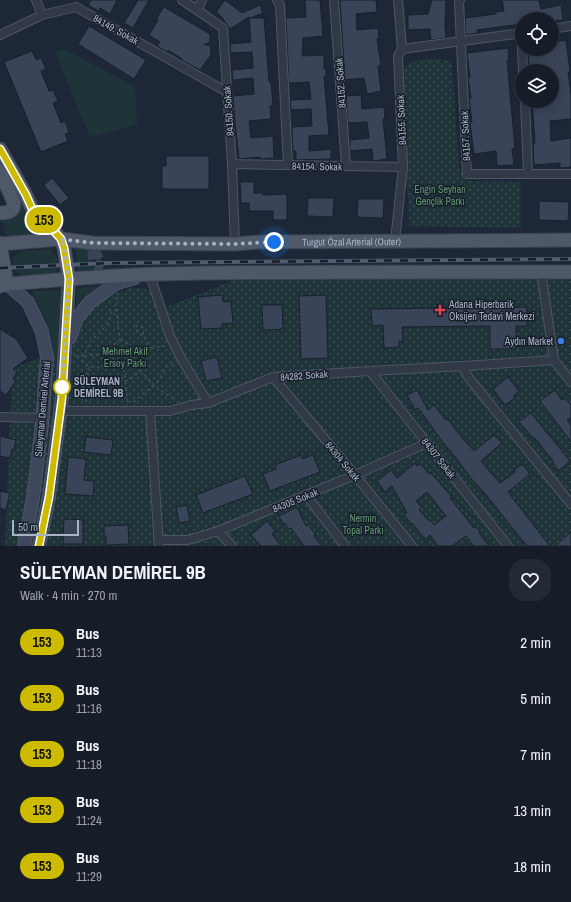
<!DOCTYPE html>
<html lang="en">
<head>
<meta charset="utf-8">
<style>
  :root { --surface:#161d29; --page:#232a35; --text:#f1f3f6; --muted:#9ea2a8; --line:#353b46 }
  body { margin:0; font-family:"Archivo Narrow",sans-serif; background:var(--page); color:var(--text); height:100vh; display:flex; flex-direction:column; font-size:15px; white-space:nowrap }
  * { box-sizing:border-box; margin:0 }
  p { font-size:13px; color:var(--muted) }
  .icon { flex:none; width:22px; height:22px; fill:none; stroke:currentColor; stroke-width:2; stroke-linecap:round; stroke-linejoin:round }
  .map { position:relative; height:546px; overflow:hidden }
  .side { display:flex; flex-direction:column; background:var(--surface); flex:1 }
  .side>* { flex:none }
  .badge { padding:0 8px; border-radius:13px; font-size:14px; line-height:26px }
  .fabs { position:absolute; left:515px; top:12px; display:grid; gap:8px }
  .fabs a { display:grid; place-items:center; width:44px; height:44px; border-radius:50%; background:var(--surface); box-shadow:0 2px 10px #0003,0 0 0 1px var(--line); font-size:20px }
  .scale { position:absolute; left:12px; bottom:10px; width:67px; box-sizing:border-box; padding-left:4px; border:2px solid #aab3c5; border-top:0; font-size:11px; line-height:14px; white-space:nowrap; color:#aab3c5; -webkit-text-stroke:3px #171e2b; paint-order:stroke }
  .you { position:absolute; width:20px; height:20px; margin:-10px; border:3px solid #fff; border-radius:50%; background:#1a73e8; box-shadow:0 0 0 6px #1a73e833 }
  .map>.badge { position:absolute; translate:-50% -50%; box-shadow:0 0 0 2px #fff }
  .round { display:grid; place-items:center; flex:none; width:42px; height:42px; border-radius:16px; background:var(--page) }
  .headline { display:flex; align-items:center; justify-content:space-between; height:68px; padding:0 20px }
  h1 { font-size:19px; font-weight:800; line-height:30px }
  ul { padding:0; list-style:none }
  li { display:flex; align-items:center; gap:12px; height:56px; padding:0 20px }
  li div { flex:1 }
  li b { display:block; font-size:15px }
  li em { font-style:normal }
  li .badge { min-width:44px; font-weight:700; text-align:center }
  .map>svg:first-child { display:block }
  .green { fill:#1f3438 }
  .park { fill:url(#park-dots) }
  .building { fill:#394458; stroke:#18202d; fill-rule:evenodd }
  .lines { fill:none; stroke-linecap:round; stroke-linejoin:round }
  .primary-tunnel { stroke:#394353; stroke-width:13; stroke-dasharray:13 6; stroke-linecap:butt }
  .street-casing { stroke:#4e5666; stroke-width:10 }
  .secondary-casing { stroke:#4e5666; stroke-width:14 }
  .primary-casing { stroke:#3a4251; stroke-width:15 }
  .path { stroke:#3c5155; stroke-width:1.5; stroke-dasharray:3 3; stroke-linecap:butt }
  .street { stroke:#313947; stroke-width:8 }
  .secondary { stroke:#3e475b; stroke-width:12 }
  .primary { stroke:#4e5868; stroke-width:13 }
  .rail-casing { stroke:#525c6f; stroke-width:4 }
  .rail { stroke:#171e2b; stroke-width:2.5; stroke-dasharray:8; stroke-linecap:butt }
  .line-casing { stroke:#fff; stroke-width:9 }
  .line { stroke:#cb0; stroke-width:6 }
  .walk { stroke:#aab3c5; stroke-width:4; stroke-dasharray:0 7.2 }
  .health-dot { fill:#e0444e; stroke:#171e2b; stroke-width:1.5 }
  .shop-dot { fill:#3f7fe0; stroke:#171e2b; stroke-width:1.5 }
  .stop-dot { fill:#fff; stroke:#cb0; stroke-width:2 }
  .labels { text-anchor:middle; stroke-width:3; stroke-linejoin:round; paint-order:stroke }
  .street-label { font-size:10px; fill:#aab3c5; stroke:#171e2b }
  .park-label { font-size:10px; fill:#619670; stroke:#171e2b }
  .poi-label { font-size:10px; fill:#aab3c5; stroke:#171e2b; text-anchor:start }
  .stop-label { font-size:10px; font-weight:bold; fill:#aab3c5; stroke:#171e2b; text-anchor:start }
</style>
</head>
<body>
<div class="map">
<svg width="571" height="546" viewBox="0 0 571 546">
  <defs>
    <pattern id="park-dots" width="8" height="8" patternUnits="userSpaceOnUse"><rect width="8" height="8" fill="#1f3438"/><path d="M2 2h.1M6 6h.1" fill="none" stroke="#3d4f53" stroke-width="1.8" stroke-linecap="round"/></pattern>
  </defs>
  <rect width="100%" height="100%" fill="#1d2737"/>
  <path class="green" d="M63,49L135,86L137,125L90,137L55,52Z
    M20,204L43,234L7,239L1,216Z
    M75,248L100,249C98,250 95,251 94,252C92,254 92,257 91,259C90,266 94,269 100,272L78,273Z
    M50,249C58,256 64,269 52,275L24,276L18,273L14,268L13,259L15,255L23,251Z
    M106,285L75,315L77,288Z
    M63,290L59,345L53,414L31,546L52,363L53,345L45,320L32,291Z"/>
  <path class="park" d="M423,59H441L450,60L452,63L459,168L470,181L521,182V228L409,226L403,75L405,67L413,62Z
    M239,278L571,280V546H5L12,369L76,343V336L81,325L89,312L101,299L122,291L131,288H144L154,294L159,310Z"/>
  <path class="building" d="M91,0H117L110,14L100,8L99,11L88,5Z
    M138,0H149L133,28L124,23Z
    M225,0L242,13L260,5L262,9H261L263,13L250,18H264L269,82H271L273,106H270L271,119L249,121L251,138L273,136L274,158L260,159V157L239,159L235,122L233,96L254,94L253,78L233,80L232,70L253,68L252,52L231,53L230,44L251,42L249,17L230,29L221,16L216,12Z
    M305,0H320L323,36L303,38L302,56L324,55V69H326V76H324L329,135L309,136V151L331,149V159L296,160V151H293L292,127L312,126L311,109L291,110L290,100L311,99L309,82L289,83L286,18L306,17Z
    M340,0H376L377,12L356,14L357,30L378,28L379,39H377L381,65L378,66L381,91L367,94L364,78L345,80Z
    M432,0H446L445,26L446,38L431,40L430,29L408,30V15L428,14Z
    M502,0H539L541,9L561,5L563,20L552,21V19H522V24L477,30V33L466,35L465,18L496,14V12L504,11Z
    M164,7L210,34V42L204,45H210L211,55L200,70L181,60L182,59L168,50L167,52L157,46L160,42L149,35L158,20L156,19Z
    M89,26L146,60L134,79L78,44Z
    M566,40L570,72H568L571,95V119L550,121L551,141L571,138V167L560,168V163L534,165L533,143H535L532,101H554L552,81V71H532V66H529L528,49H552V42Z
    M508,48L509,60H507L515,148L512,149L514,165L497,166L496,151L474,154L470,123V122H472L469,98H471L468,77H470L467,53Z
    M32,51L36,60L41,58L46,69L41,71L49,91L53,90L58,101L53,103L61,123L65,121L69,133L65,134L68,141L41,152L4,62Z
    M361,95L362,109L384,107L385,119H383L387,159L373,161L372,149L350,151V140L369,138L367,122L348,123L346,96Z
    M166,156H209V189H162V166H166Z
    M52,178L69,198L60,205L44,185Z
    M240,182H254V193H263V195L287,194V220H273V211H249V203H241Z
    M308,198H334L333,217L307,216Z
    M358,199H384L383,218L357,217Z
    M539,201L569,202L568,221L539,220Z
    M222,295L223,302L231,301L233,323L222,324V328L201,329L198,297Z
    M326,295L328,358L301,359L299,296Z
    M262,305H282L283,329L263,330Z
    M527,307V326H516V349H490V326L402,327L403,341H399V347L384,348L383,325L372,326L371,309Z
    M0,329L16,339L28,358L13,369L17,372L13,379L16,381L6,395L0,391Z
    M217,357L222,378L206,381L201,361Z
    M508,377L519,391L513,396L515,398L505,405L493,389Z
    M417,390L428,410L434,405L446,420L448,419L458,433L474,451L494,435L502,443L481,461L500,483L515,472L514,470L522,464L530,474L508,492L550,546H527L505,519L484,492H483L471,478L450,450V451L439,437L418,408L415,410L407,395Z
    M555,390L562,400L565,398L571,405V418L567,420L571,425V442L540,401Z
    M531,413L570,461L558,471L552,461H553L534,437L533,438L519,422Z
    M0,436L16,440L14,450L12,449L10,458L0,456Z
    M86,437L113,440L111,455L84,452Z
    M301,455L302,459L313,455L320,472L270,491L263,474L276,469L275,465Z
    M68,457L86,459L84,480L94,481L93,496L65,494Z
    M415,463L417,466L421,464L429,474L431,473L452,497L450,498L474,528L476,526L480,532L479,533L489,546H474L466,536L452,546H438L430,535L425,539L412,523L411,524L404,515L407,513L392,486L385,492L377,481L391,470L397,478ZM427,492L446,516L434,525L430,520L429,521L419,510L422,508L416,501Z
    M245,476L253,494L203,513L196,495Z
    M0,491L10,493L6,510L0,508Z
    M187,505L190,521L179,523L176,507Z
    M297,507L306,526L308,525L316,535L314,536L322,546H304L291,528L288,529L285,523L283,524L279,516Z
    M64,519L83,520V544H63Z
    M267,521L275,531L272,534L281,546H261L251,535Z
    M128,525L129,544L106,545V536H104V526Z
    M571,532V546H555Z"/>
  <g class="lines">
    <path class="primary-tunnel" d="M101,251L94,254L95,265L103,268"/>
    <g class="street-casing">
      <path id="street" d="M36,0L42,15
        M182,0L197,10L223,28L232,164L235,244
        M277,0L280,5L288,165
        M334,0L346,166
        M460,0L459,1L467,174H571
        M197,10L202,0
        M552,29L571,26
        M521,33L522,45
        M0,35L42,15L76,7L227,92
        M402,49L522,33
        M522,49L523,71
        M525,101L528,174
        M232,164L403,167
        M395,241L403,167L398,56L402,49L398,0
        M541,272L554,360L571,382
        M150,275L170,336L181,358L208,403
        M463,366L465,372L469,378L571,504
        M370,371L508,546
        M273,377L355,475L412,546
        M60,411H170L191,405L208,403L273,377L370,371L463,366L554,360
        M150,411L159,546
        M0,417L43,418
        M306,495L345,546
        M218,531L232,546
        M158,540H188L218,531L355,475L427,443"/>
    </g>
    <g class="secondary-casing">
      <path id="secondary" d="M7,284L28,302L42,332L47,357L42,425L33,498L24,546
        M70,338L77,318L90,302L117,283L135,278
        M39,546L49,497L62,398L69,279"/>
    </g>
    <g class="primary-casing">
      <g id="primary">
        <path d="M0,149L26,195L33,211L42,218L61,239L64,248L69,279"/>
        <path d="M0,171L14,203C14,211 8,213 0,213"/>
        <path d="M0,243L7,284"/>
        <path id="s1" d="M0,244L61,239L93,243L235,244L259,242L571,240"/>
        <path d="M0,286L7,284C58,280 110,275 161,274C297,271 434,272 571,272"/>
      </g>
    </g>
    <path class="path" d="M117,297L116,309L120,340L112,346L110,354L114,360L123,364L128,403
      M143,335L139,334L136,330V326H141L144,330L143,335L150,348
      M120,340L131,345L133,352L130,360L154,385L159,380L166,367L175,362
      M133,351L165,346V344
      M75,356H84L90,342L108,324L111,312L116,309
      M77,356L89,367L109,368L114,360
      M84,356L110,354
      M123,364L130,360
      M89,367L87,371L89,377L92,380L125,381L132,378L144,367L148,355L149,348
      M90,387L92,380
      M93,398V392L90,387L85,386L81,390L80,396L83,401C88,401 88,400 92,398C95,397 95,399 99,398C110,398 109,389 108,381
      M133,402L154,385L176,401"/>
    <use href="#street" class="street"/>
    <use href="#secondary" class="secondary"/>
    <use href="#primary" class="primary"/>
    <g class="rail-casing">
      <path id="rail" d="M0,268L110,263L571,259"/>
    </g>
    <use href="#rail" class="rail"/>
  </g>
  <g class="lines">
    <g class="line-casing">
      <path id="line" d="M0,149L26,195L33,211L42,218L61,239L64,248L69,279L62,398L49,497L39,546"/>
    </g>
    <use href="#line" class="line"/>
    <path class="walk" d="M62,387L69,279L64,248L61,239L93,243L235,244L274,242"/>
  </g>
  <path class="health-dot" d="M438 304h4v4h4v4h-4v4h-4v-4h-4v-4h4z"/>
  <circle class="shop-dot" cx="561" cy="341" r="4"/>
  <circle class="stop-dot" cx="62" cy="387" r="8"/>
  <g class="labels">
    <g class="street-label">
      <text transform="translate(116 29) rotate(29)" y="4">84149. Sokak</text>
      <text transform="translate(340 83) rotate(-94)" y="4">84152. Sokak</text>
      <text transform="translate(228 111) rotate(-94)" y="4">84150. Sokak</text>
      <text transform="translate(401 120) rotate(-93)" y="4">84155. Sokak</text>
      <text transform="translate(465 136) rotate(-93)" y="4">84157. Sokak</text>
      <text transform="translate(317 166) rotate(1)" y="4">84154. Sokak</text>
      <text dy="4" stroke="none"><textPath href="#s1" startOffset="352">Turgut Özal Arterial (Outer)</textPath></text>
      <text transform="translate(304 375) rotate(-4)" y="4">84282 Sokak</text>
      <text transform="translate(42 409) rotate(-85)" y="4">Süleyman Demirel Arterial</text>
      <text transform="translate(439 458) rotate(52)" y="4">84307 Sokak</text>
      <text transform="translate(343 461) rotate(50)" y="4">84304 Sokak</text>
      <text transform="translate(295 500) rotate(-22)" y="4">84305 Sokak</text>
    </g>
    <g class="park-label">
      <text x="440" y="193">Engin Seyhan<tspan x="440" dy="12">Gençlik Parkı</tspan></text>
      <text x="125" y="355">Mehmet Akif<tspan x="125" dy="12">Ersoy Parkı</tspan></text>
      <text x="363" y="522">Nermin<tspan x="363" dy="12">Topal Parkı</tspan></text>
    </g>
    <g class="poi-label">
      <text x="449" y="308">Adana Hiperbarik<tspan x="449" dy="12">Oksijen Tedavi Merkezi</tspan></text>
      <text x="553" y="345" text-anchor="end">Aydın Market</text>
    </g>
    <g class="stop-label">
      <text x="74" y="385">SÜLEYMAN<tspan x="74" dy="12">DEMİREL 9B</tspan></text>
    </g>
  </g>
</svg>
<div class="fabs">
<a><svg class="icon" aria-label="locate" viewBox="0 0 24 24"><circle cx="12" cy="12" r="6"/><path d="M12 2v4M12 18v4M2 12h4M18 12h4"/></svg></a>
<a><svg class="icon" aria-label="layers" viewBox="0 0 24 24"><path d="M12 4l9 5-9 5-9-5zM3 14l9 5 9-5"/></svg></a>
</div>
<div class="scale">50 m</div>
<div class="you" style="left:274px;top:242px"></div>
<b class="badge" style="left:44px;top:220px;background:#cb0;color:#111">153</b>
</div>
<section class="side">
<div class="headline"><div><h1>SÜLEYMAN DEMİREL 9B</h1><p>Walk · 4 min · 270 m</p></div><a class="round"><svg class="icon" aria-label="heart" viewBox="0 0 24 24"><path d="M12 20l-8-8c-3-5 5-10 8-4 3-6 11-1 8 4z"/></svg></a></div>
<ul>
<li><span class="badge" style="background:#cb0;color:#111">153</span><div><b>Bus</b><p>11:13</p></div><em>2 min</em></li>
<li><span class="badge" style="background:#cb0;color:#111">153</span><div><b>Bus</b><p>11:16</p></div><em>5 min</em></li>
<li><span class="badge" style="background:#cb0;color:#111">153</span><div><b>Bus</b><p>11:18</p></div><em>7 min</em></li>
<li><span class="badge" style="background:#cb0;color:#111">153</span><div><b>Bus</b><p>11:24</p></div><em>13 min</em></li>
<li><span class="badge" style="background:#cb0;color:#111">153</span><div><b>Bus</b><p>11:29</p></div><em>18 min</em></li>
</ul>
</section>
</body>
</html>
